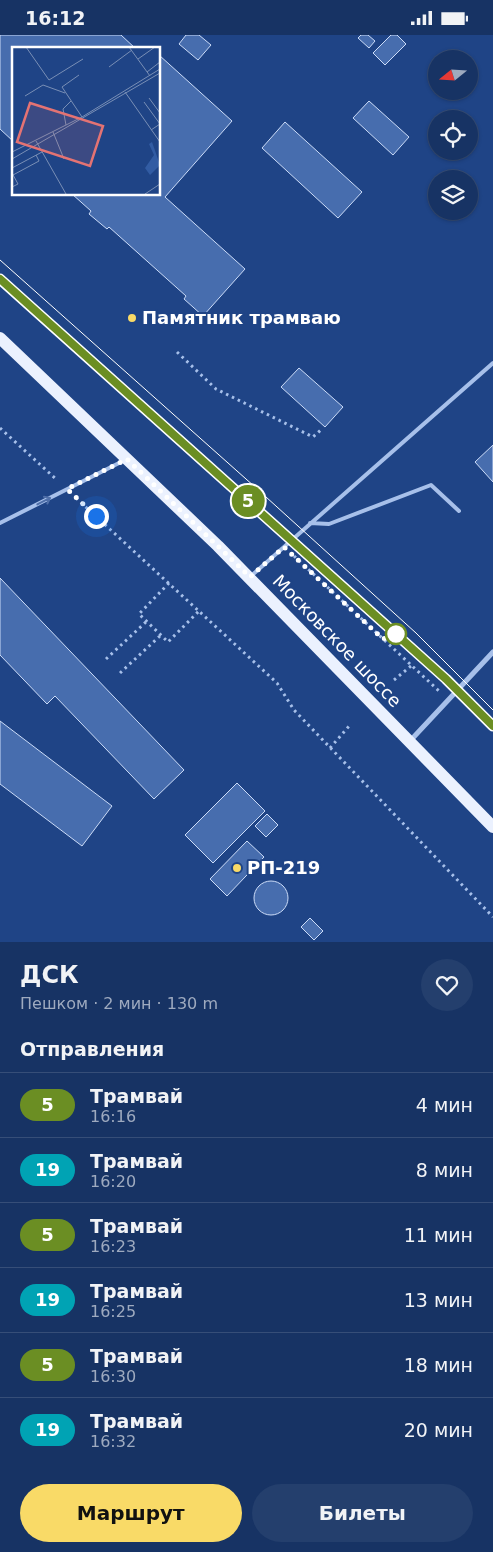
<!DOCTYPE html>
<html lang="ru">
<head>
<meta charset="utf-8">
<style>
  :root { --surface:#173364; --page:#243f6d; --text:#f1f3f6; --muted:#9eaabf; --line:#364e78; --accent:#f9da67 }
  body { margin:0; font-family:"DejaVu Sans",sans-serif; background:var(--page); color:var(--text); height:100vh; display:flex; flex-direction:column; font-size:19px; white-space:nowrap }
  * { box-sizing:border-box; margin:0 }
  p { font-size:16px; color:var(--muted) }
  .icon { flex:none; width:28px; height:28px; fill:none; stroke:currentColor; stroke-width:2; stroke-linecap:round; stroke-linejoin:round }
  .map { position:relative; height:907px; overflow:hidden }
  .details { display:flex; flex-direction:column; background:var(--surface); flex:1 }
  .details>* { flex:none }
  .badge { padding:0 10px; border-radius:16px; font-size:18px; line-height:32px }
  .needle { width:32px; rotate:252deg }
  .controls { position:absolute; left:428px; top:15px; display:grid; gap:10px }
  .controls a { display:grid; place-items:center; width:50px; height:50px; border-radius:50%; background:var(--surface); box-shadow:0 1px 4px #0004,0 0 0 1px var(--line); font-size:25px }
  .you { position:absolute; width:25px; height:25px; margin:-12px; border:4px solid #fff; border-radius:50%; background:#1a73e8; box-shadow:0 0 0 8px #1a73e833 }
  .map>.badge { position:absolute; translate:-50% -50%; box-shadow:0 0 0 2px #fff }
  h2 { padding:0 20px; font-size:19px; line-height:45px }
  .round { display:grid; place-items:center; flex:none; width:52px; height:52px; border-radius:26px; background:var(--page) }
  .headline { display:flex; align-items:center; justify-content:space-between; height:85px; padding:0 20px }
  h1 { font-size:24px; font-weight:600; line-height:38px }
  .cta { display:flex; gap:10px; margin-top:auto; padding:10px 20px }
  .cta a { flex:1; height:58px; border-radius:30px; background:var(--accent); color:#111; font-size:20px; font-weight:600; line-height:58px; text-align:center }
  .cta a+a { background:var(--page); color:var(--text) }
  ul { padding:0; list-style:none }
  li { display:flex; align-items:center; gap:15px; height:65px; padding:0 20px; border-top:1px solid var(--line) }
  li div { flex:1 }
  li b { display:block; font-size:19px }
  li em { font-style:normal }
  li .badge { min-width:55px; font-weight:700; text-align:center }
  .status { display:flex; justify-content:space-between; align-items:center; height:35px; padding:0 25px; background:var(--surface); direction:ltr }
  .status svg { height:14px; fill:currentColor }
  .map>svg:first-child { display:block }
  .building { fill:#476dae; stroke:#ccdcf8 }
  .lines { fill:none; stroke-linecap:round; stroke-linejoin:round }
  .path { stroke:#a7c0ea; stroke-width:3; stroke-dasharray:2.5 4; stroke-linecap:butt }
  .lane { stroke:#a7c0ea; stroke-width:4 }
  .street { stroke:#a7c0ea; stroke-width:5 }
  .primary { stroke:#ebf1fe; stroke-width:12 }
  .tram { stroke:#fff; stroke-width:1 }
  .oneway { stroke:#4f6fa9 }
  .line-casing { stroke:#fff; stroke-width:11 }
  .line { stroke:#6b8e23; stroke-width:8 }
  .walk { stroke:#fff; stroke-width:5; stroke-dasharray:0 9 }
  .poi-dot { fill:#f9da67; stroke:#1f4486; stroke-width:2 }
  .stop-dot { fill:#fff; stroke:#6b8e23; stroke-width:2.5 }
  .labels { text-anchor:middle; stroke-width:4; stroke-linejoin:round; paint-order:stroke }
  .poi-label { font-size:18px; font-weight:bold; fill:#fff; stroke:#1f4486; text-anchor:start }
  .street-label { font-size:18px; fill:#fff; stroke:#1f4486 }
  .inset-road { fill:none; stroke:#798fb6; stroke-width:1 }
  .view { fill:#e47373; fill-opacity:0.15; stroke:#e47373; stroke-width:2.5 }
  .inset-edge { fill:none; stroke:#fff; stroke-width:2.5 }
</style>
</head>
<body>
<div class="status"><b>16:12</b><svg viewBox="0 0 49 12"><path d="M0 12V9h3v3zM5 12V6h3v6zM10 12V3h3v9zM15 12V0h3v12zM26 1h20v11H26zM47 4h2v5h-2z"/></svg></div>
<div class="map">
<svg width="493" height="907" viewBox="0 0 493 907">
  <rect width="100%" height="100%" fill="#1f4486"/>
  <path class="building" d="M0,0H121L136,14H14V107L0,94Z
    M186,0H199L211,10L198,25L179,9Z
    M361,0H368L375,6L369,13L358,3Z
    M391,0H397L406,9L385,30L373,18Z
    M159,20L232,86L165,162L245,234L203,281L184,264L186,261L109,192L107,194L89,179L91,176L72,159H159Z
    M369,66L409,102L393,120L353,83Z
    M285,87L362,157L338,183L262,113Z
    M299,333L343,372L325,392L281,352Z
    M493,410V447L475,427Z
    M0,543L184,735L154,764L55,661L47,669L0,620Z
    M0,686L112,771L82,811L0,749Z
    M237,748L265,776L213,828L185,800Z
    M267,779L278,790L266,802L255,791Z
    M247,806L264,822L227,861L210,844Z
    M254 863a17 17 0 1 1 34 0a17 17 0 1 1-34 0Z
    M310,883L323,896L314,905L301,892Z"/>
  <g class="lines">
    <path class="path" d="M177,317L216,354L313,402L323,393
      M0,393L57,445
      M76,463L277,648L294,675L493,882
      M294,521L439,656
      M169,548L139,579L168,607L199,576
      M106,624L147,586
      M120,638L161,600
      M394,645L411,631
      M330,713L350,690"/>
    <path class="lane" d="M0,488L125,425
      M310,488L329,489L431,450L459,476
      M251,541L493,328"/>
    <path class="street" d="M410,706L493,617"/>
    <path class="primary" d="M0,303L218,511L493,792"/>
    <path class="tram" d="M0,225L255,452L416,598L493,675
      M0,244L458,655L493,691"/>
  </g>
  <defs><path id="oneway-shaft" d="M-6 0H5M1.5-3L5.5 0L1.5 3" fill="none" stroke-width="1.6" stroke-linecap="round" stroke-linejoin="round" transform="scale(1.25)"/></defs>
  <use class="oneway" href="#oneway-shaft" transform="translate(44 466) rotate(-27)"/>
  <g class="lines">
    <g class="line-casing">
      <path id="line" d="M0,244L446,644L493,691"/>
    </g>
    <use href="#line" class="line"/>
    <path class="walk" d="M96,481L67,454L127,424L250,542L284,512L383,604L396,599"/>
  </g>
  <g class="poi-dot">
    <circle cx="132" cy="283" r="5"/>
    <circle cx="237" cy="833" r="5"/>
  </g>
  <circle class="stop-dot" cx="396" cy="599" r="10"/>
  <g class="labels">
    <g class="poi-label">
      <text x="142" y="289">Памятник трамваю</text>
      <text x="247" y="839">РП-219</text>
    </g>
    <g class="street-label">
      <text transform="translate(337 606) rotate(46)" y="6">Московское шоссе</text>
    </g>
  </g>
  <g transform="translate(12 12)">
    <rect width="148" height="148" fill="#1f4486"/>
    <path d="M140,95L148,118L138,128L133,121L142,108L137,97Z" fill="#325ca3"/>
    <path class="inset-road" d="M14,0L37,33L71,12M117,0L138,29M126,12L143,0M97,20L120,3M135,25L148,15M67,28L50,40L70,70M113,45L148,95M13,49L31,38L53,46M137,51L148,66M132,55L148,77L139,83M54,78L51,62L59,54M41,85L52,112M24,94L54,147M0,105L70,70L148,22M0,112L148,26M0,121L30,105M0,126L6,137L0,140M1,128L27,114L24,108M133,147L148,137"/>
    <path class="view" d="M18,56L91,79L78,119L5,95Z"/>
    <rect width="148" height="148" class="inset-edge"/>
  </g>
</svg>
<div class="controls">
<a><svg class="needle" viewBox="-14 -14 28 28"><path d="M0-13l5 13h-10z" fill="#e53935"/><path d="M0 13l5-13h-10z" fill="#9eaabf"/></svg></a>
<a><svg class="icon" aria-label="locate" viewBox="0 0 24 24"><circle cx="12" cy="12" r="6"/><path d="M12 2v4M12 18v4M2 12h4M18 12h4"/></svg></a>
<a><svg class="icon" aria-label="layers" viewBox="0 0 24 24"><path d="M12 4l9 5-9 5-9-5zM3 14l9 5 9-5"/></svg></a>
</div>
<div class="you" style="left:96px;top:481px"></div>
<b class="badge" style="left:248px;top:466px;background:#6b8e23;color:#fff">5</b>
</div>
<section class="details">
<div class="headline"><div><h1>ДСК</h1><p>Пешком · 2 мин · 130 m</p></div><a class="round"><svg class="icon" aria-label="heart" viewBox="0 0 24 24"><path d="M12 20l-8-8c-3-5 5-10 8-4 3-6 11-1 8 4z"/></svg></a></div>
<h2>Отправления</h2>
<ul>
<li><span class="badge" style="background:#6b8e23;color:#fff">5</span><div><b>Трамвай</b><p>16:16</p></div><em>4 мин</em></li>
<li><span class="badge" style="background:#00a3b4;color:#fff">19</span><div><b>Трамвай</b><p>16:20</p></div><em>8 мин</em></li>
<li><span class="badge" style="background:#6b8e23;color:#fff">5</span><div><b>Трамвай</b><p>16:23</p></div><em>11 мин</em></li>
<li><span class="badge" style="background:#00a3b4;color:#fff">19</span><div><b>Трамвай</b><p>16:25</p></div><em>13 мин</em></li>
<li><span class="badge" style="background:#6b8e23;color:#fff">5</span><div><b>Трамвай</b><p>16:30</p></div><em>18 мин</em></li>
<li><span class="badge" style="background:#00a3b4;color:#fff">19</span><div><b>Трамвай</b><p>16:32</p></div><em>20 мин</em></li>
</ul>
<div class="cta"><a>Маршрут</a><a>Билеты</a></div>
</section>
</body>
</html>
